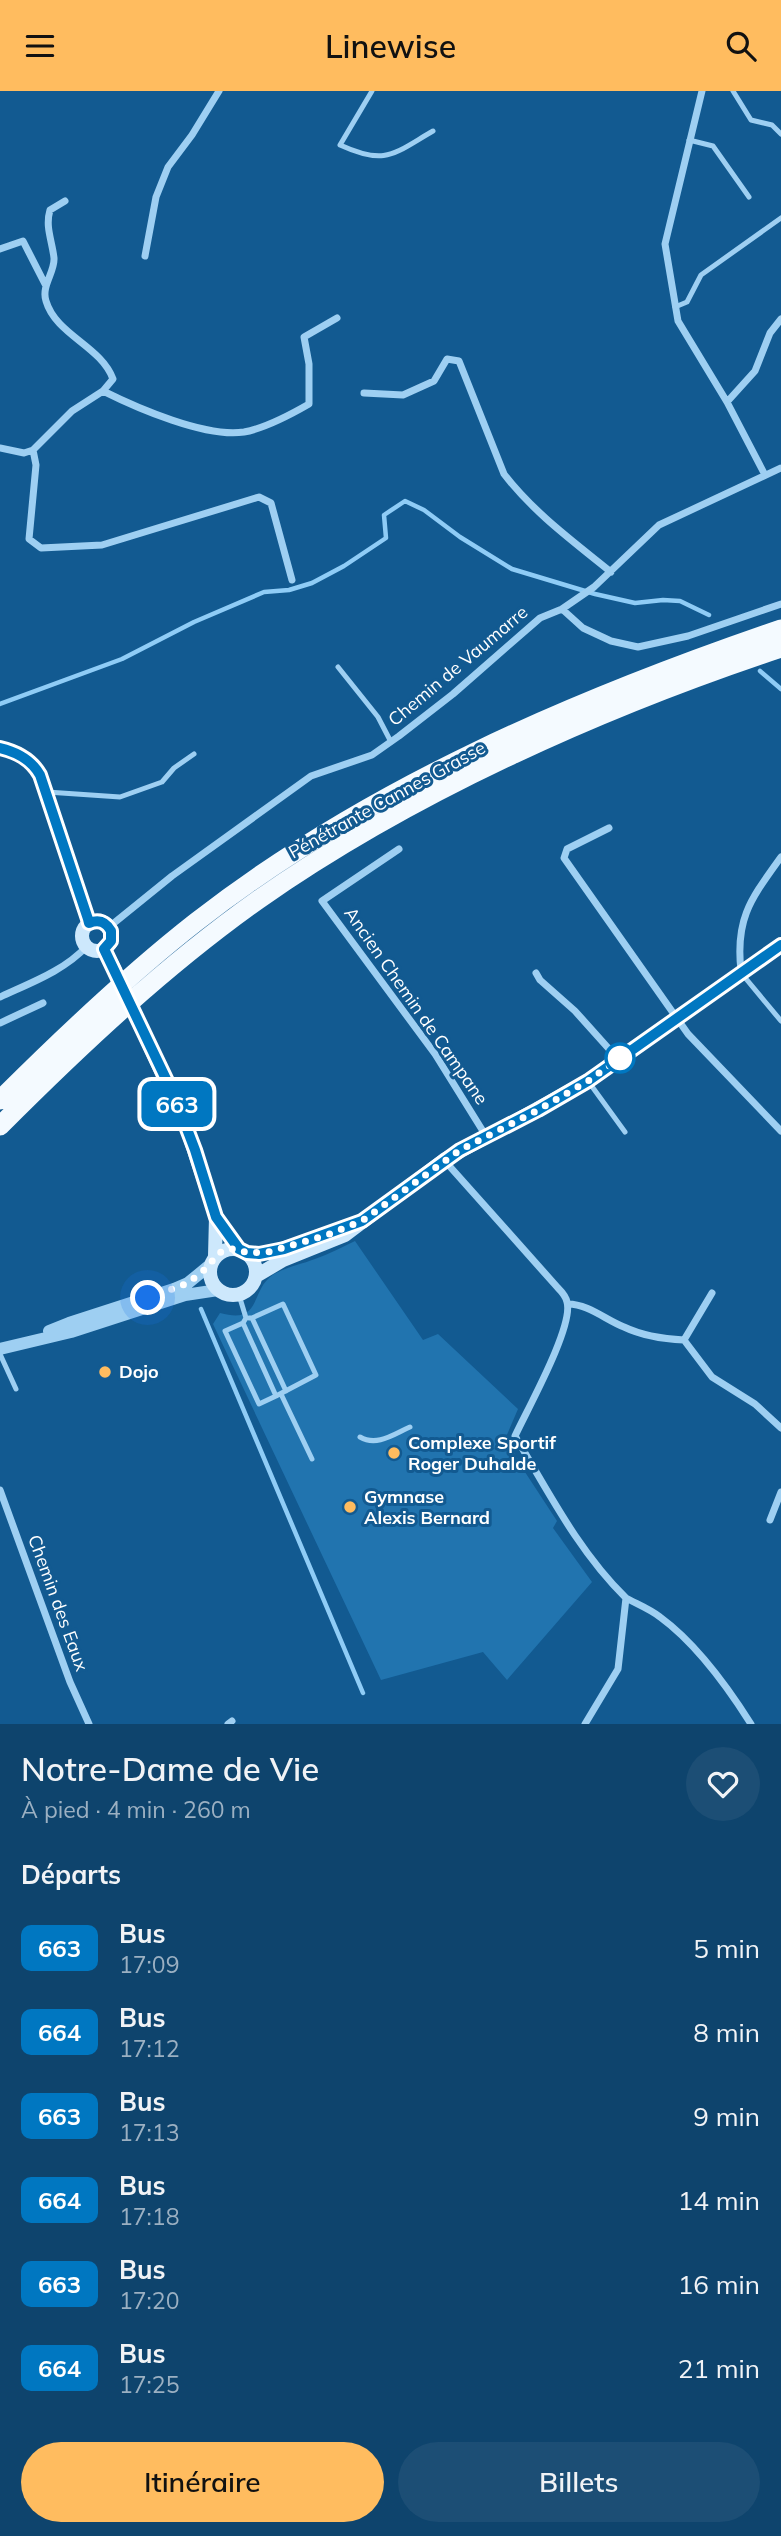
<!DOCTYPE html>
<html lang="fr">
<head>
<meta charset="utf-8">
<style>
  :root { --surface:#0e446d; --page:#1c4e75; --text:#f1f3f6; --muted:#9bb0c2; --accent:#ffbc5f }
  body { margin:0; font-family:Mulish,sans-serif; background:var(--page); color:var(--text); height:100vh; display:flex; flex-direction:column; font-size:26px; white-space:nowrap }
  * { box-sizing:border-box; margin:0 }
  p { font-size:23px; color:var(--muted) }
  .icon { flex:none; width:38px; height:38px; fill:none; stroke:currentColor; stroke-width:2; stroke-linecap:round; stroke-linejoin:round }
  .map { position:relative; height:1633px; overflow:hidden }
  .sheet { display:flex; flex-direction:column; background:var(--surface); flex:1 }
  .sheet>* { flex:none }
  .badge { padding:0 14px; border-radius:10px; font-size:24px; line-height:46px }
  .you { position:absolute; width:35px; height:35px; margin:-18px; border:5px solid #fff; border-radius:50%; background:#1a73e8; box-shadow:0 0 0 10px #1a73e833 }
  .map>.badge { position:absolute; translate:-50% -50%; box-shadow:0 0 0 4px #fff }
  h2 { padding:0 21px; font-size:26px; line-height:63px }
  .round { display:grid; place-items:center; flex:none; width:74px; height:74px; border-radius:37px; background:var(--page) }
  .summary { display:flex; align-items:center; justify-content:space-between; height:119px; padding:0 21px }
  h1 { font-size:33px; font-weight:600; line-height:52px }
  .primary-button { display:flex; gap:14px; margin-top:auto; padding:14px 21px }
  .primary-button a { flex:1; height:80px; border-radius:42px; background:var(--accent); color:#111; font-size:28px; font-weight:600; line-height:80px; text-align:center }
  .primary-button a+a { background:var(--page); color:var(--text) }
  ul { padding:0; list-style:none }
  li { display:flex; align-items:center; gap:21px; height:84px; padding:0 21px }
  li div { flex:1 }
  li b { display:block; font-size:26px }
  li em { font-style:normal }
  li .badge { min-width:77px; font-weight:700; text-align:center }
  header { display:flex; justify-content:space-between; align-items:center; height:91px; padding:0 21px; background:var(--accent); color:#111; font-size:32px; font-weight:600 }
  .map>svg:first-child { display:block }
  .garden { fill:#2174af }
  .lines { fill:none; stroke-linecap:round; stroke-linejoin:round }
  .stream { stroke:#8fccf6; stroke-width:4.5 }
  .service { stroke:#9ecff2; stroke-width:5 }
  .minor { stroke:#9ecff2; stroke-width:7 }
  .tertiary { stroke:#9ecff2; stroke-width:12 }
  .secondary { stroke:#cde8fc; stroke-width:14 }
  .trunk { stroke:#f4faff; stroke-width:19 }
  .line-casing { stroke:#fff; stroke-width:16 }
  .line { stroke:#0077c1; stroke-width:10 }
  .walk { stroke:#fff; stroke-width:7; stroke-dasharray:0 12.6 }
  .stop-dot { fill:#fff; stroke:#0077c1; stroke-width:3.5 }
  .poi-dot { fill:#ffbc5f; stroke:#125a91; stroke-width:2.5 }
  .labels { text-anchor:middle; stroke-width:6; stroke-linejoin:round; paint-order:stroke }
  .street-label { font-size:18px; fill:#fff; stroke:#125a91 }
  .poi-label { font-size:18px; font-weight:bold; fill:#fff; stroke:#125a91; text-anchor:start }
</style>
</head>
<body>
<header><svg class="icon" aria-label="menu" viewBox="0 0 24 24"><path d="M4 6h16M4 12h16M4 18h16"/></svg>Linewise<svg class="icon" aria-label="search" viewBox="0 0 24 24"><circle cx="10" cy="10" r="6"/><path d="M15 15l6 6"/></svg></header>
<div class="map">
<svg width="781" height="1633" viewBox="0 0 781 1633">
  <rect width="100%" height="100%" fill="#125a91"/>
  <path class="garden" d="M355,1150L423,1249L438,1243L518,1318L506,1346L523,1378L557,1430L553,1437L592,1491L507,1589L483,1561L381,1589L213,1233L220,1222C263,1234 249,1199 274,1183C287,1176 302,1173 315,1168C329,1163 342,1156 355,1150Z"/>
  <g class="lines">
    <path class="stream" d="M760,580L781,598
      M0,613L122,568L194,531L264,501L289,499L312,492L344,475L386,447L384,424L405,410L424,419L460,446L512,478L595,503L635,512L663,509L680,510L709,524
      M201,1218L363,1602"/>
    <path class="service" d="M372,0L340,54C386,75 393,63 433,40
      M733,0L751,29L772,34L781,43
      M689,49L713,55L749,106
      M675,216L687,211L701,184L781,127
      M338,576L378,626L391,651
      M47,701L120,706L162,691L174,677L194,663
      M742,883L781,930
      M588,990L625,1041
      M239,1204L246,1227L243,1232L276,1305L316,1284L283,1213L252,1227
      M249,1227H252L286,1300
      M243,1232L225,1240L259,1313L276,1305
      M0,1263L16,1298
      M281,1303L312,1368
      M360,1346C377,1356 394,1343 410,1336"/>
    <path class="minor" d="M702,0L665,153L678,230L727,311L765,384
      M0,158L23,150L46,195
      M145,165L156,106L168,76L192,44L219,0
      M103,300C137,317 206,347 244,341C266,337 290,324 309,313V273L304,246L337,227
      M364,302L403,304L434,290L447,268L459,270L504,383C533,421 574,451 611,481
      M727,311L755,280L770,242L781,228
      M0,357L24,362L33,359L72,320L103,300L113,288C101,255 56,244 46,210C41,195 55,181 54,167C52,149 45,136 50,119L65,110
      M33,359L36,374L29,448L41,457L102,454L259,406L271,412L292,489
      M562,518L583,537L611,550L638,556L688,545L781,513
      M609,737L567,758L564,767L688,943L781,1040
      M399,758L322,810L435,963L486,1045
      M109,836L172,785L311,685L372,664L399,645L453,603L540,527L562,518L594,496L659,434L781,377
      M741,880C735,827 751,808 781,766
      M536,882L540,889L575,920L618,968
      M0,906C30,892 64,880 87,855
      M0,932L43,912
      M444,1069L558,1197C562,1201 566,1206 567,1211C574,1235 527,1319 515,1345C549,1402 579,1461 626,1507L618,1578L585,1633
      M568,1213C588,1213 606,1229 624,1236C643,1245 663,1248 684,1249L712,1202
      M684,1249L712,1286L755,1313L781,1337
      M0,1399L70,1591L89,1633
      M770,1429L781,1401
      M626,1507C637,1513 650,1518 660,1526C697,1553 727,1595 751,1633
      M228,1633L232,1630"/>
    <path class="tertiary" d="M49,1240L69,1232L174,1198L188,1192L210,1174
      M0,1258L71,1241L185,1204L218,1199"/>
    <path class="secondary" d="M0,657C17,661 31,668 40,684L89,832
      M82 845a15 15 0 1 1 30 0a15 15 0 1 1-30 0Z
      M104,858L115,879
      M136,925L186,1035L216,1126L239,1158
      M210 1181a23 23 0 1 1 46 0a23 23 0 1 1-46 0Z
      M247,1162H268L312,1149
      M215,1165L216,1126
      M256,1185L283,1169L345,1144L444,1069L588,990L781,854"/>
    <path class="trunk" d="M0,1009C62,947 127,885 196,831C368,697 576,608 781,538
      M0,1035C81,954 165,875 258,809C412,701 603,616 781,557"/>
  </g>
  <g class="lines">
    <g class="line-casing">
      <path id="line" d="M0,657C17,661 31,668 40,684L88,828L89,832C99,828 106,831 111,840V850L104,858L176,1009L195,1059L216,1126L239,1158L247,1162L259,1163L284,1158L362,1130L460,1059L538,1019L588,990L781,854"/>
    </g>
    <use href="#line" class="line"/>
    <path class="walk" d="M148,1207L188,1192L210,1174L215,1165L226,1158H239L247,1162L268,1161L327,1144L362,1130L460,1059L538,1019L588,990L620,967"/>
  </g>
  <circle class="stop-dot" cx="620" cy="967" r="14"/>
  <g class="poi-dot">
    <circle cx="105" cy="1281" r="7"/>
    <circle cx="394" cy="1362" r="7"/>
    <circle cx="350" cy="1416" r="7"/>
  </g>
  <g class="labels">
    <g class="street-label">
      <text transform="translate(458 575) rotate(-40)" y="6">Chemin de Vaumarre</text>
      <text transform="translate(387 709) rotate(-29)" y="6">Pénétrante Cannes Grasse</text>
      <text transform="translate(416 915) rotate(55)" y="6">Ancien Chemin de Campane</text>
      <text transform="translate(58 1512) rotate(70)" y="6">Chemin des Eaux</text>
    </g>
    <g class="poi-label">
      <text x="119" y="1287">Dojo</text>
      <text x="408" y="1358">Complexe Sportif<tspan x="408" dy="21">Roger Duhalde</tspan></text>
      <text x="364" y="1412">Gymnase<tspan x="364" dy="21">Alexis Bernard</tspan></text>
    </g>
  </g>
</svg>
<div class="you" style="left:148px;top:1207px"></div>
<b class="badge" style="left:177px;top:1013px;background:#0077c1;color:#fff">663</b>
</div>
<section class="sheet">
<div class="summary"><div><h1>Notre-Dame de Vie</h1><p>À pied · 4 min · 260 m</p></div><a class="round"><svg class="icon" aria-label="heart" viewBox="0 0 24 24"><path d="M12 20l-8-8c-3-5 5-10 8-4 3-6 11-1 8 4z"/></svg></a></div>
<h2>Départs</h2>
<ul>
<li><span class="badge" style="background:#0077c1;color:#fff">663</span><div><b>Bus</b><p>17:09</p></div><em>5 min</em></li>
<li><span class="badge" style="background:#0077c1;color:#fff">664</span><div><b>Bus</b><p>17:12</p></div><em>8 min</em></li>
<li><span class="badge" style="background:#0077c1;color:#fff">663</span><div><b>Bus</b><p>17:13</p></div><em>9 min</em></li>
<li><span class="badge" style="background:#0077c1;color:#fff">664</span><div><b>Bus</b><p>17:18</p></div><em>14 min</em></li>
<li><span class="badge" style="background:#0077c1;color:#fff">663</span><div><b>Bus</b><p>17:20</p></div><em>16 min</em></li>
<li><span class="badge" style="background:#0077c1;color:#fff">664</span><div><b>Bus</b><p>17:25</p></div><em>21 min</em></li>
</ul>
<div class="primary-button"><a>Itinéraire</a><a>Billets</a></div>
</section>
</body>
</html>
